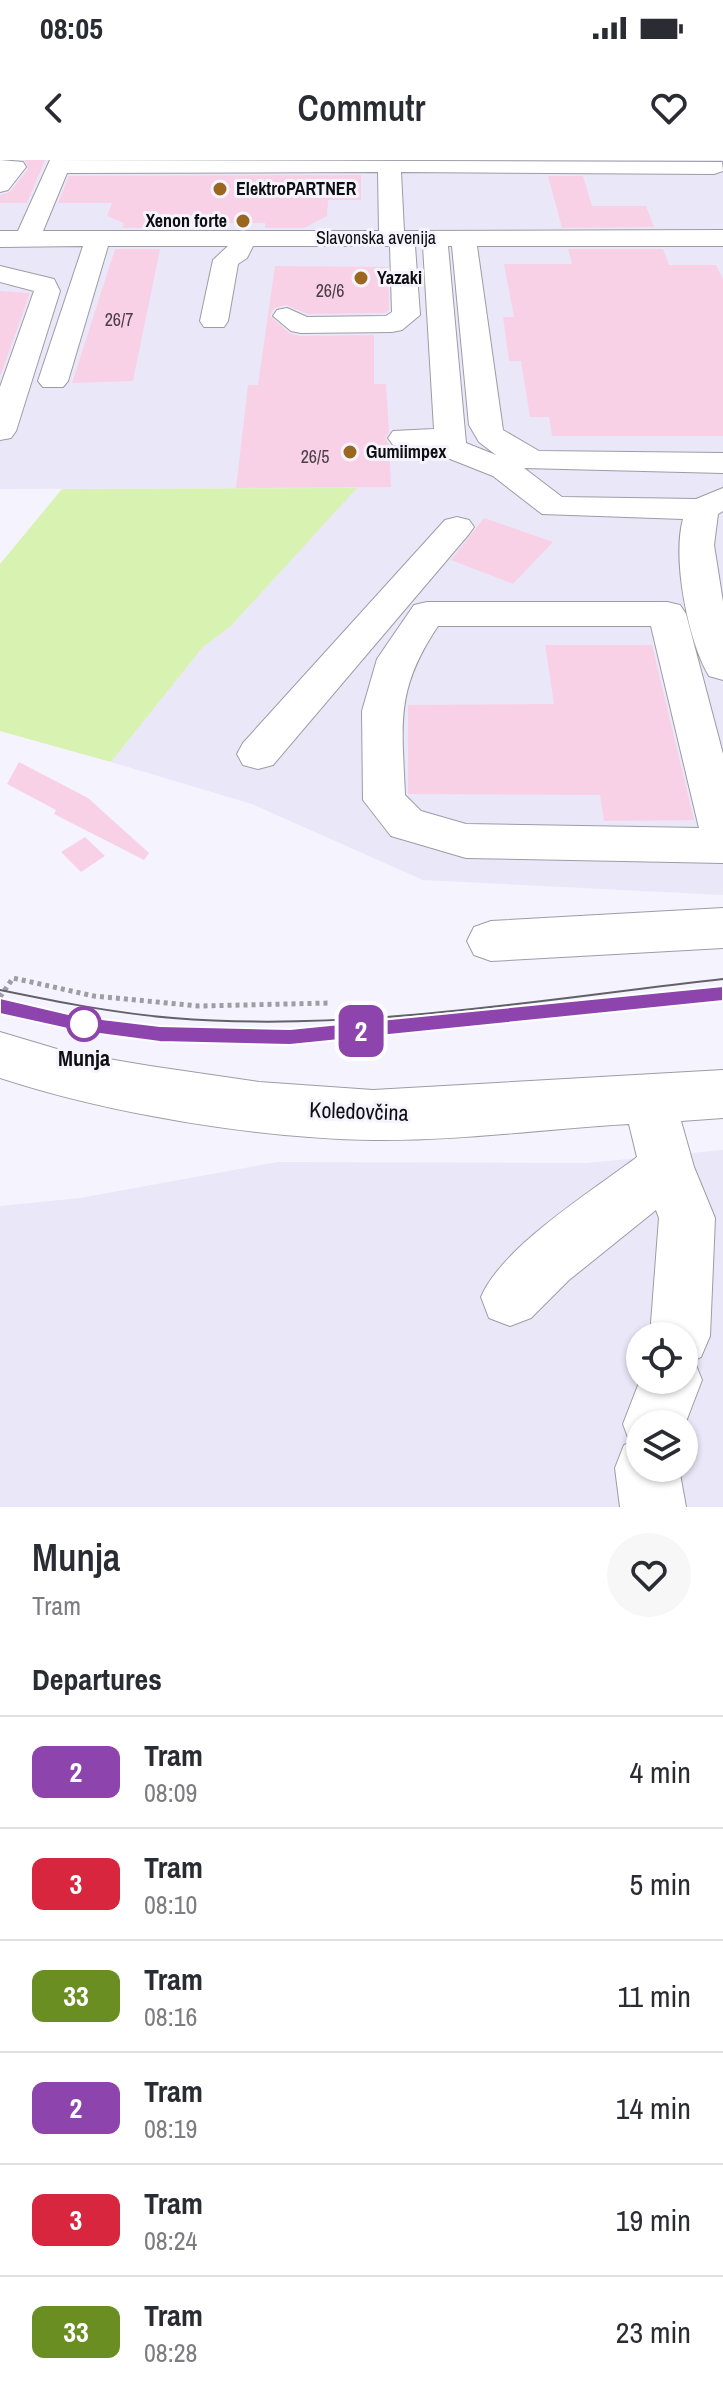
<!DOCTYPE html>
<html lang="en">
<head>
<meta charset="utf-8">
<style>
  :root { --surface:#fff; --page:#f7f7f7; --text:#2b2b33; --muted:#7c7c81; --line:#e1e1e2 }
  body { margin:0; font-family:"Archivo Narrow",sans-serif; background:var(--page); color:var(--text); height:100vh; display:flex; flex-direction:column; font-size:30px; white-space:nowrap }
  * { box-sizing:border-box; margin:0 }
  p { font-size:26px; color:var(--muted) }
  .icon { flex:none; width:44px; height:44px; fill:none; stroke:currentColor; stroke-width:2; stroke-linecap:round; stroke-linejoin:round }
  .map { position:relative; height:1347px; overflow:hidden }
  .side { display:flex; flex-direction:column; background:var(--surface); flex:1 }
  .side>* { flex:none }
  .badge { padding:0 16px; border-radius:12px; font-size:28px; line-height:52px }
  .buttons { position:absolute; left:626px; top:1162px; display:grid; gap:16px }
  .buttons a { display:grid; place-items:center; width:72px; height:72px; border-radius:50%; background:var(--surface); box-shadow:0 2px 6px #0004; font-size:40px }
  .map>.badge { position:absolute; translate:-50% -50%; box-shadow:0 0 0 4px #fff }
  h2 { padding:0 32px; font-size:30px; line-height:72px }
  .round { display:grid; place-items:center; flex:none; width:84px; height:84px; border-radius:42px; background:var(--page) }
  .head { display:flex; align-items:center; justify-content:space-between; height:136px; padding:0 32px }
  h1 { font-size:38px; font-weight:600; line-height:60px }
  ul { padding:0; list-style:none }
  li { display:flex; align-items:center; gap:24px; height:112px; padding:0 32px; border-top:2px solid var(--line) }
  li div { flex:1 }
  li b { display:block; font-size:30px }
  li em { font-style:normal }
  li .badge { min-width:88px; font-weight:700; text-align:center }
  .status { display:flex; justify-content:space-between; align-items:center; height:56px; padding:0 40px; background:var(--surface); direction:ltr }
  .status svg { height:22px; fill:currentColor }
  header { display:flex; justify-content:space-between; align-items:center; height:104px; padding:0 32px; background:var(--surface); font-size:36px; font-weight:600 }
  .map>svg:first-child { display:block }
  .built { fill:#eae7f8; fill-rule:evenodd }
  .green { fill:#d8f2b2 }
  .building { fill:#f9d1e7 }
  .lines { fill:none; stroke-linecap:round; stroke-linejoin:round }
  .minor-casing { stroke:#9d9ca5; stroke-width:2 }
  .path { stroke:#9e9ca4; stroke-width:5; stroke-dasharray:4 4; stroke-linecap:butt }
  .minor { fill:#fff; fill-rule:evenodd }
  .tram-far1 { stroke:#626167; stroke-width:2 }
  .tram { stroke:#626167; stroke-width:3 }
  .line { fill:#8e44ad; stroke:#fff; stroke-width:2 }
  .poi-dot { fill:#9b661e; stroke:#f5f3fd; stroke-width:3 }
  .stop-dot { fill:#fff; stroke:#8e44ad; stroke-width:4 }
  .labels { text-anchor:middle; stroke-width:6; stroke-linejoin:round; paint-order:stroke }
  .far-poi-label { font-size:18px; font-weight:bold; fill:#0e0e11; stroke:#f5f3fd; text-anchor:start }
  .far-street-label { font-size:18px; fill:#0e0e11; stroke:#f5f3fd }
  .number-label { font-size:18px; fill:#493f46 }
  .stop-label { font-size:22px; font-weight:bold; fill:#0e0e11; stroke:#f5f3fd }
  .street-label { font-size:22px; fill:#0e0e11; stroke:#f5f3fd }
</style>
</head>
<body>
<div class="status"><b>08:05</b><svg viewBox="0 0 49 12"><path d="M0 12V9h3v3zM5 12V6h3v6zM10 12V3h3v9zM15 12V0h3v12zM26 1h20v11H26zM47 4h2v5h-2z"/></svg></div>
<header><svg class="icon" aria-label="back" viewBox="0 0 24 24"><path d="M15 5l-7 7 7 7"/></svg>Commutr<svg class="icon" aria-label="heart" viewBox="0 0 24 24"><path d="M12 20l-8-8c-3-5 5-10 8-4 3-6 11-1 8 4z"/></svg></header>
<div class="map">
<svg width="723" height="1347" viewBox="0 0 723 1347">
  <rect width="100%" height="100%" fill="#f5f3fd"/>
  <path class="built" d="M0,0H723V735L423,720L252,644L111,602L203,487L231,466L356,328L0,329Z
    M723,990V1347H0V1046L80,1038L278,1002L587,1003ZM640,1176H684V1220H640ZM640,1264H684V1308H640Z"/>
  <path class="green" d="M357,328L231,466L203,487L111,602L0,571V404L62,329Z"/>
  <path class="building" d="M25,0H45L27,43H0V35L10,32L28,9Z
    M361,15V40H328L327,56L304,68H265V63H165L164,68H122L124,63L107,56L112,43H58L69,16Z
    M548,16H583L592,46H646L654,67L562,68Z
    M115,89H160L133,221L72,223Z
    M568,89H663L669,105H716L723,119V276H552L549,257H530L521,201H509L503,157H514L504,104H572Z
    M275,106L388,107L389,150L385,153L308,154L286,145L274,148L270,156L289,173L300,176L374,175V224H386L389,272L385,278L389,285L391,327L236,328L248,225H258Z
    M0,131L30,133L1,214H0Z
    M484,358L553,382L513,424L451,400Z
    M545,485H652L694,660L604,661L600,635L408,634V545L554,544Z
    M19,602L88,638L149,693L144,700L54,654L56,650L7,624Z
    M85,677L105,696L81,712L61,692Z"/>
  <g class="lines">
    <g class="minor-casing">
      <path id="minor" d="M0,0L23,2L26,7L8,30L0,32Z
        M50,0L722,2L723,11L714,14L401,12L404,71L723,70V86H477L503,270L539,291L723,293V313L524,308L562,337L696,339L723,328V351L718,354L714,385L723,442V520L709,516C688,481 672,399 683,359L542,354L493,316L440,295L435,287L393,285L388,278L393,271L434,269L423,86H415L420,155L402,170L392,172L301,173L291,171L273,156L277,150L287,148L307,157L386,156L392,152L390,86H253L247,98L238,104L228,161L224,167H204L200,161L213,100L228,86H108L68,221L63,227H43L38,221L83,86L0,87V71H18ZM378,12L379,71H43L67,13ZM448,86H452L469,265L479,282L496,295L466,283Z
        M0,106L54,119L60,131L16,271L11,278L0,280V227L34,131L0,122Z
        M457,357L469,360L474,367L469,374L273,605L258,609L243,605L237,594L243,583L445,360Z
        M427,442H667L680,445L686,454L723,594V703L466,698L391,676L363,640L362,551L377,499L414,445ZM438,466H651L699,668L466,664L421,651L405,635C402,562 395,530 438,466Z
        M723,748V788L491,801L474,795L467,781L474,767L491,761Z
        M0,872L67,892L150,906L259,922L373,930L723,910V958L681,961L694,1007L715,1058L710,1176L701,1197L694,1200L702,1220L684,1267V1264H640V1308H679L686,1347H620L615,1308L624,1285L630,1283L623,1264L640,1220H684V1176H650L659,1058L656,1050L569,1120L531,1158L510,1166L489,1158L481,1137C502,1087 592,1031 637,997L629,964C544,969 457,981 373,980C256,978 110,954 0,918Z"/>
    </g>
    <path class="path" d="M0,837L13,818L94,836L199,846L331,843"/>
    <use href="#minor" class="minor"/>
    <path class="tram-far1" d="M0,830C58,842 114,853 173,858C356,873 542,839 723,819
      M0,846L109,868
      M410,868L723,834"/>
    <path class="tram" d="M97,866L231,877L434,866"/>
  </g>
  <path class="line" d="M723,826V841L290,885L160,882L77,871L0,854V838L77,856L160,866L290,869Z"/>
  <g class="poi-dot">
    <circle cx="220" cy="29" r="8"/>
    <circle cx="243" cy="61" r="8"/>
    <circle cx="361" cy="118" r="8"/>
    <circle cx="350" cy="292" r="8"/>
  </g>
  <circle class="stop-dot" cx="84" cy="864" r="16"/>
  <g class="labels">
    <g class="far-poi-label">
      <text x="236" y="35">ElektroPARTNER</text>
      <text x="227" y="67" text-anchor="end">Xenon forte</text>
      <text x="377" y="124">Yazaki</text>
      <text x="366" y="298">Gumiimpex</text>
    </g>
    <g class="far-street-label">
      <text x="376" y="84">Slavonska avenija</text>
    </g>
    <g class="number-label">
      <text x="330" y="137">26/6</text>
      <text x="119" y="166">26/7</text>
      <text x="315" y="303">26/5</text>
    </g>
    <g class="stop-label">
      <text x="84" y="906">Munja</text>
    </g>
    <g class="street-label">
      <text transform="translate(359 951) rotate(2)" y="8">Koledovčina</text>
    </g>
  </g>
</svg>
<div class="buttons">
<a><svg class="icon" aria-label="locate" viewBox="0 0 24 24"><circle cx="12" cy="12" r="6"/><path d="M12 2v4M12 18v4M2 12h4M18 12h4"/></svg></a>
<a><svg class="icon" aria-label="layers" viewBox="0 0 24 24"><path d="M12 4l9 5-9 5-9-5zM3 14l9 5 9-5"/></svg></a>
</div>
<b class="badge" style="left:361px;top:871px;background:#8e44ad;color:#fff">2</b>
</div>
<section class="side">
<div class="head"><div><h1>Munja</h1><p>Tram</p></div><a class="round"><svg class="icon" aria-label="heart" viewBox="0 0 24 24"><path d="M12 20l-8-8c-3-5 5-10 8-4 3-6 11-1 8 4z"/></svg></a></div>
<h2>Departures</h2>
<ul>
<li><span class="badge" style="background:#8e44ad;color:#fff">2</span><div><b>Tram</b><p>08:09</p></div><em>4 min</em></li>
<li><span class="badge" style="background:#d7263d;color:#fff">3</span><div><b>Tram</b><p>08:10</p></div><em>5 min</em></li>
<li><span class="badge" style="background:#6b8e23;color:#fff">33</span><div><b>Tram</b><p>08:16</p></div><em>11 min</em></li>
<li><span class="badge" style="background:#8e44ad;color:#fff">2</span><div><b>Tram</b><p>08:19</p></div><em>14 min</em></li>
<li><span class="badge" style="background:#d7263d;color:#fff">3</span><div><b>Tram</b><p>08:24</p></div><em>19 min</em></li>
<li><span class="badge" style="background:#6b8e23;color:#fff">33</span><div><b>Tram</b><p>08:28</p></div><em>23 min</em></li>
</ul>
</section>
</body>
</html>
